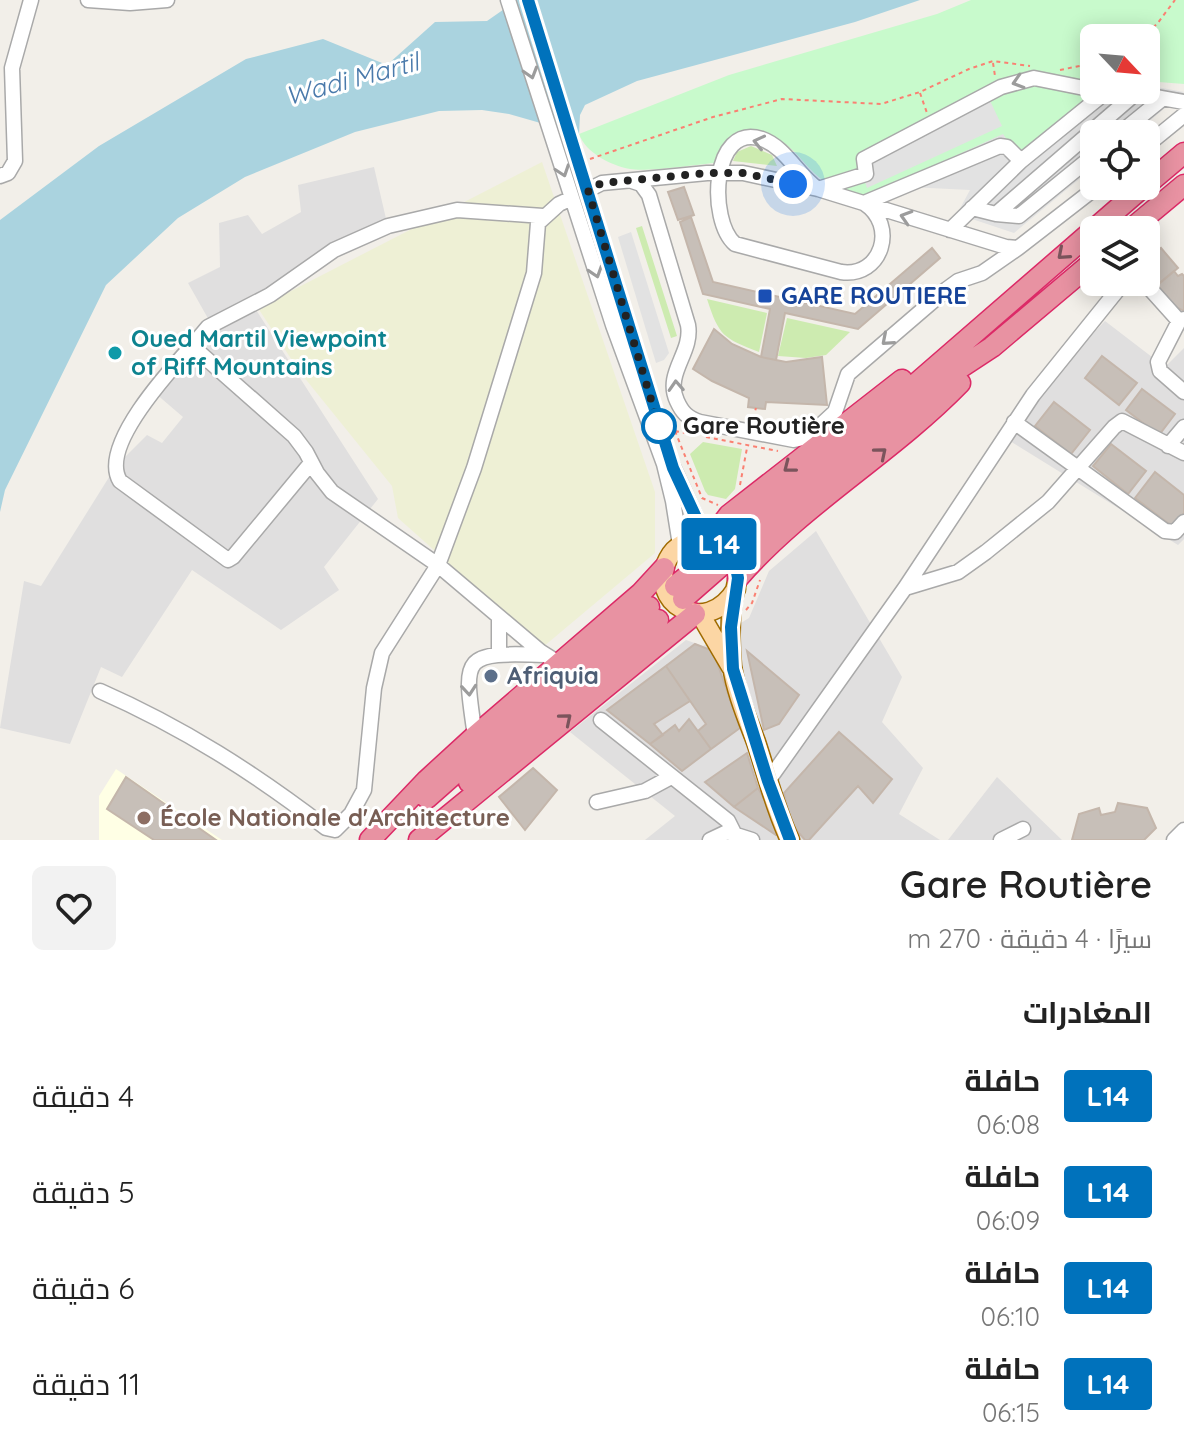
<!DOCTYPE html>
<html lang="ar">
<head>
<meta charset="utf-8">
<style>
  :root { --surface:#fff; --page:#f2f2f2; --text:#222; --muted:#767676 }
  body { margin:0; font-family:Quicksand,Cairo,sans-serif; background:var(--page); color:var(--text); direction:rtl; height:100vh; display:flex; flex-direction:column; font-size:30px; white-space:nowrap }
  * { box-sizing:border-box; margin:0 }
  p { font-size:26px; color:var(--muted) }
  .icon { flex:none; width:44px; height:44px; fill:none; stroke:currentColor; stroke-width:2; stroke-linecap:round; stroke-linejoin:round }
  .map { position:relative; height:840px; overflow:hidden; direction:ltr }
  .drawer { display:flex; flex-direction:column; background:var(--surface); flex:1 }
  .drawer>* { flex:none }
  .badge { padding:0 16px; border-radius:6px; font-size:28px; line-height:52px }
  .needle { width:52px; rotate:116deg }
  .fabs { position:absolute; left:1080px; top:24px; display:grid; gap:16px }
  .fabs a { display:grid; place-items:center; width:80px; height:80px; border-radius:12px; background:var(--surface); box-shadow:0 4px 20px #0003; font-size:40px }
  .you { position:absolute; width:40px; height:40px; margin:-20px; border:6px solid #fff; border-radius:50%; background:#1a73e8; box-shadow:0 0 0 12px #1a73e833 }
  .map>.badge { position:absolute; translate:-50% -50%; box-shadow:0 0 0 4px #fff }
  h2 { padding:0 32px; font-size:30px; line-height:72px }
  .round { display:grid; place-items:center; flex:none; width:84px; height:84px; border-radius:12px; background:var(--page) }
  .overview { display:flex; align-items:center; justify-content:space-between; height:136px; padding:0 32px }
  h1 { font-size:38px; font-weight:600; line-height:60px }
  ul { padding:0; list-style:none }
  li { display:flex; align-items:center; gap:24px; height:96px; padding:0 32px }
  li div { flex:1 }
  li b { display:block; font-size:30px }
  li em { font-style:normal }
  li .badge { min-width:88px; font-weight:700; text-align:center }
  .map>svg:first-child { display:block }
  .residential { fill:#e0dfdf }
  .education { fill:#ffffe5 }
  .farmland { fill:#eef0d5 }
  .grass { fill:#cdebb0 }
  .park { fill:#c8facc }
  .parking { fill:#e2e2e2 }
  .water { fill:#aad3df }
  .building { fill:#c7bfb8; stroke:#c4b6ab; stroke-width:2 }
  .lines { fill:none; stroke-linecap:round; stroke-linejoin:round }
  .minor-casing { stroke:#a9a9a9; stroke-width:17 }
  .major-casing { stroke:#a06b00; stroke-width:21 }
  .highway-casing { stroke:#dc2a67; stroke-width:23 }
  .path { stroke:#fa8072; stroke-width:2; stroke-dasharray:4 4; stroke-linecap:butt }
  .minor { stroke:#fff; stroke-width:14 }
  .major { stroke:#fcd6a4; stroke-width:18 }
  .highway { stroke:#e892a2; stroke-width:20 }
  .oneway { stroke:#9c9c9c }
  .oneway2 { stroke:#7b545c }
  .line-casing { stroke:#fff; stroke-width:18 }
  .line { stroke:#0072bc; stroke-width:12 }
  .walk { stroke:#222; stroke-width:8; stroke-dasharray:0 14.4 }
  .transit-dot { fill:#1a4fb4; stroke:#fff; stroke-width:3 }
  .culture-dot { fill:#0f9aa8; stroke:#fff; stroke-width:3 }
  .stop-dot { fill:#fff; stroke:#0072bc; stroke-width:4 }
  .service-dot { fill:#5c6f8a; stroke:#fff; stroke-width:3 }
  .education-dot { fill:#8d6e63; stroke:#fff; stroke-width:3 }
  .labels { text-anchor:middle; stroke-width:6; stroke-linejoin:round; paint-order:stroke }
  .transit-label { font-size:24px; font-weight:bold; fill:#164399; stroke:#fff; text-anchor:start }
  .culture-label { font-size:24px; font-weight:bold; fill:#0d838f; stroke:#fff; text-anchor:start }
  .stop-label { font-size:24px; font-weight:bold; fill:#222; stroke:#fff; text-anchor:start }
  .service-label { font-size:24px; font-weight:bold; fill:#4e5e75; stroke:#fff; text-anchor:start }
  .education-label { font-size:24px; font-weight:bold; fill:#785e54; stroke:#fff; text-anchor:start }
  .water-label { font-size:26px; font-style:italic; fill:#4a7aab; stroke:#fff }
</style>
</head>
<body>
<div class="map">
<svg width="1184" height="840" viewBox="0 0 1184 840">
  <rect width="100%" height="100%" fill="#f2efe9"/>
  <path class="residential" d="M374,167L387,223L251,302L378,499L324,567L339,590L281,630L192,570L122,677L101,667L70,744L0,728L24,581L41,586L116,466L147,435L162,443L183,417L155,393L214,329L188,283L220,267L219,223L248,215L262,234L301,212L298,185Z
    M1105,321L1165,367L1184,348V539L1178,545L997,433Z
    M816,531L902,677L882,722L923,768L899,814L940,840H645L675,816L570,732L686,640L703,646L749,618L769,571Z
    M997,777L1062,840H948Z"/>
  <path class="education" d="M116,769L222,840H99V796Z"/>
  <path class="farmland" d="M542,162L655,492V553L543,647L398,518L392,486L299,371L258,308Z"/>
  <path class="grass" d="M751,146L772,155L777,166L733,161L737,152Z
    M642,226L677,336L671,338L636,228Z
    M707,299L767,313L759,352C723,338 719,336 707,299Z
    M787,318L850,332L826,355L806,358L778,356Z
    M703,442L742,449L735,489L726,499L708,495L705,491L690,454Z"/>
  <path class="park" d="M971,0H1184V84L1146,81V38H1094V90H1097L1020,159L889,186L866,196C852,191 836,188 824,181C810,172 801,157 788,146C757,121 729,126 714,163C695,165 646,172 630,169C610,165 586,153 579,134L729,75L937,14Z"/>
  <path class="parking" d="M1146,85L1184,92L1134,134H1094V167L1014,233L957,214L970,190L889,186L1003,134L1020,158L1097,90H1146Z
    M984,88L1002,126L867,188L857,158Z
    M631,232L669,353L664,360L656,363L618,237Z"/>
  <path class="water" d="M517,0H920L855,22L637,81L585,105L580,115L579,134L509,114L482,110L439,111L355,132L245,177L178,218L106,285L5,490L0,512V220L99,146L246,59L323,39L387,65L435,22L487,21Z"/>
  <path class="building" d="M684,187L694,215L678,220L668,192Z
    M691,217L713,282L855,314L932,248L940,258L858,329L785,313L776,360L761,357L770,309L703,294L680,222Z
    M1161,248L1178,268L1154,288L1146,279V260Z
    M1174,271L1178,276L1182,274L1184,276V311L1176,307L1157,285Z
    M714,329L732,344L761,357L786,362L822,357L827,405L766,402L765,409L748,407L749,398L712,381L693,369Z
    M1102,356L1137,383L1119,405L1085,378Z
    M1142,389L1175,414L1159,435L1126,410Z
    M1054,402L1090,430L1071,454L1035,426Z
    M1111,444L1146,471L1128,494L1093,466Z
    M1155,472L1184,495V513L1173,527L1135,498Z
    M695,644L713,651L740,728L711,749L698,731L706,724L666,666Z
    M747,651L799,695L779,724L764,730Z
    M666,666L690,701L654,724L663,735L650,744L607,710Z
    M689,719L711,749L682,771L650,744L675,725L679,731Z
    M839,732L892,779L873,803L858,786L809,840H805L791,824L784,793Z
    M747,753L758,788L734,807L705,782Z
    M533,768L557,790L525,830L499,797Z
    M126,777L216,840H154L107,809Z
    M758,788L782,831L776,835L734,807Z
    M1118,803L1147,808L1156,828L1144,840H1072L1079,814L1099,808L1101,815L1115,812Z"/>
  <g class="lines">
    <g class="minor-casing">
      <path id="minor" d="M88,0L130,3L167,0
        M508,0L613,325L664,464L673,501L680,545
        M528,0L661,432
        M1117,90L1184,102
        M1119,134L1162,99
        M1146,146L1184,115
        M0,176L8,173L15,161L12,68L31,0
        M632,181L641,184L649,195L688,325C693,353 664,373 677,401C682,412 687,418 700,422L794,440L808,437L835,412L848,374L947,289L958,281L982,273L1018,248
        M588,190L602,183L707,173H743L818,189L1006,247L1018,248L1098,186
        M864,203C898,225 882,278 841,272L735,244C708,221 711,122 762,139C785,147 798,175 818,189L866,174L864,159L1001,87L1034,78L1094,90
        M864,203L1000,146L1007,147L1021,161L1106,92
        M972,208L996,214L1019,216L1094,155
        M996,214L1136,93
        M950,230L1021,161
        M1144,282L1179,321L1184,319
        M1179,321L1158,362L1160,371L1184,392
        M192,346L208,327L270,295L334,250L388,226L457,210L543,216
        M1014,422L1165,531L1175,532L1184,522
        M1168,446L1184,427
        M670,460L706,539
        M311,463L233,557L228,560L120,481C99,447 169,371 192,346L294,436L306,452L317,473L332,492L438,565L541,652L560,664
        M905,588L958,572L986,552L1048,502L1114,427L1122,421L1184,453
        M499,654V617
        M100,691C184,728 254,773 326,828L335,830L351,814L364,790L374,688L382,653L438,565L474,468L534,273L538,223L559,204L572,198
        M601,720L728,821L734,833
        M475,736C463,655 461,652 545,655
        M768,781L905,588L1033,395L1124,282
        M597,802L645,791L671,777
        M710,840L727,832L752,840
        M1001,840L1023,829
        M1174,840L1184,830"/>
    </g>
    <g class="major-casing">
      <path id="major" d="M736,589C705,640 646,601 668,559C682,531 724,534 736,563C741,577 734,590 732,605C730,625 730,646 732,666C736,692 747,718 756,742C767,775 775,809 790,840
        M700,614L731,667"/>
    </g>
    <g class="highway-casing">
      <path id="highway" d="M1146,185L1184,153
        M1130,230L1184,185
        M744,528L918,382L1144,186
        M754,539L900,415L960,368L992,347L1094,261
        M710,540L729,515L902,380
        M738,578C802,504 891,454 960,383
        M675,586L715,554
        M683,599L723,564
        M469,782L658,620
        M427,798L562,679L649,607
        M370,840L427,780L475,736L641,593L664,568
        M419,840L695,614"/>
    </g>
    <path class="path" d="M1141,38L1157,24L1175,0
      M993,63L995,76
      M1060,70L1094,63
      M920,93L927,113
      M590,159L713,117L782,99L881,104L920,92L969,69L993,61L1030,66
      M753,418L756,408
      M675,431L702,498L718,505
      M675,431L696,435
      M706,437L778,451
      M740,485L747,448
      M746,610L752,603L760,580"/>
    <use href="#minor" class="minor"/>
    <use href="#major" class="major"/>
    <use href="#highway" class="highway"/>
  </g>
  <defs><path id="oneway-chevron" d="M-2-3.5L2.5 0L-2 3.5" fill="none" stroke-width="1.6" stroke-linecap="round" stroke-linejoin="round" transform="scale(2)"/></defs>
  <g class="oneway">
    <use href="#oneway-chevron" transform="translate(531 73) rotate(73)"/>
    <use href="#oneway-chevron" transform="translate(1018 82) rotate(163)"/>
    <use href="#oneway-chevron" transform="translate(759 142) rotate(-167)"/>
    <use href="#oneway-chevron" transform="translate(563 171) rotate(71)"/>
    <use href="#oneway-chevron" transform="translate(906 217) rotate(-163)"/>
    <use href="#oneway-chevron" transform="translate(596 272) rotate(72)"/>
    <use href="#oneway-chevron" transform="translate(887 340) rotate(139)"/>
    <use href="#oneway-chevron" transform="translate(676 386) rotate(-93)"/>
    <use href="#oneway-chevron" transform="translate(469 690) rotate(85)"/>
  </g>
  <g class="oneway2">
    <use href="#oneway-chevron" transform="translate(1063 254) rotate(139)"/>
    <use href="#oneway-chevron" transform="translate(881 453) rotate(-40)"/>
    <use href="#oneway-chevron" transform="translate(789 467) rotate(142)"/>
    <use href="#oneway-chevron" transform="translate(566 719) rotate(-40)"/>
  </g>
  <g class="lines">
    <g class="line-casing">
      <path id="line" d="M528,0L673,468L706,539L722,545L735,562L738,578L731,627L733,669L768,781L790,840"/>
    </g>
    <use href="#line" class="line"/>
    <path class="walk" d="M659,426L588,190L602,183L707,173H743L793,184"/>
  </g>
  <rect class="transit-dot" x="757" y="288" width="16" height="16" rx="4"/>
  <circle class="culture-dot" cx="115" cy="353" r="8"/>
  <circle class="stop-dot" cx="659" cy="426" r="16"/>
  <circle class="service-dot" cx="491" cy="676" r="8"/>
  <circle class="education-dot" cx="144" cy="818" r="8"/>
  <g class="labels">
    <g class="transit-label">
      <text x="781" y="304">GARE ROUTIERE</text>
    </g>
    <g class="culture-label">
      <text x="131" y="347">Oued Martil Viewpoint<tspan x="131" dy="28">of Riff Mountains</tspan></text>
    </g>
    <g class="stop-label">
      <text x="683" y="434">Gare Routière</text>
    </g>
    <g class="service-label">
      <text x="507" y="684">Afriquia</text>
    </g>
    <g class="education-label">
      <text x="160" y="826">École Nationale d'Architecture</text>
    </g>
    <g class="water-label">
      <text transform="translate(352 79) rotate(-15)" y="9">Wadi Martil</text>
    </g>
  </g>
</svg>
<div class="fabs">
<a><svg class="needle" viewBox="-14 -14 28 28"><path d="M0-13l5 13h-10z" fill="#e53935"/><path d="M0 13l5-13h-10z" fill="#767676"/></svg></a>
<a><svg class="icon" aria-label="locate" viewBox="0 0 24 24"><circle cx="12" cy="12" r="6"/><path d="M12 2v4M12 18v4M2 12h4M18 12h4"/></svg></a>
<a><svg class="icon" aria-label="layers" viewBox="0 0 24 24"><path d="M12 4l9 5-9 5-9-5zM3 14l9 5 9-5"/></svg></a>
</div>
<div class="you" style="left:793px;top:184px"></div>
<b class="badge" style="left:719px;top:544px;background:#0072bc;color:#fff">L14</b>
</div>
<section class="drawer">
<div class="overview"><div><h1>Gare Routière</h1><p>سيرًا · 4 دقيقة · 270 m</p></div><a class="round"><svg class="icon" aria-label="heart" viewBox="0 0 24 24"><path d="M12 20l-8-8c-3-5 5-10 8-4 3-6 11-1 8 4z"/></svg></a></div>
<h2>المغادرات</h2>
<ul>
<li><span class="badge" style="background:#0072bc;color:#fff">L14</span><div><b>حافلة</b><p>06:08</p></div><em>4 دقيقة</em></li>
<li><span class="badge" style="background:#0072bc;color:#fff">L14</span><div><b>حافلة</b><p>06:09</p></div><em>5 دقيقة</em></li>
<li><span class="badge" style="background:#0072bc;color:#fff">L14</span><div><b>حافلة</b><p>06:10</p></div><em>6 دقيقة</em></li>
<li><span class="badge" style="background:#0072bc;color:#fff">L14</span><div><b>حافلة</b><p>06:15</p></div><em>11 دقيقة</em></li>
</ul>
</section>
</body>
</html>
